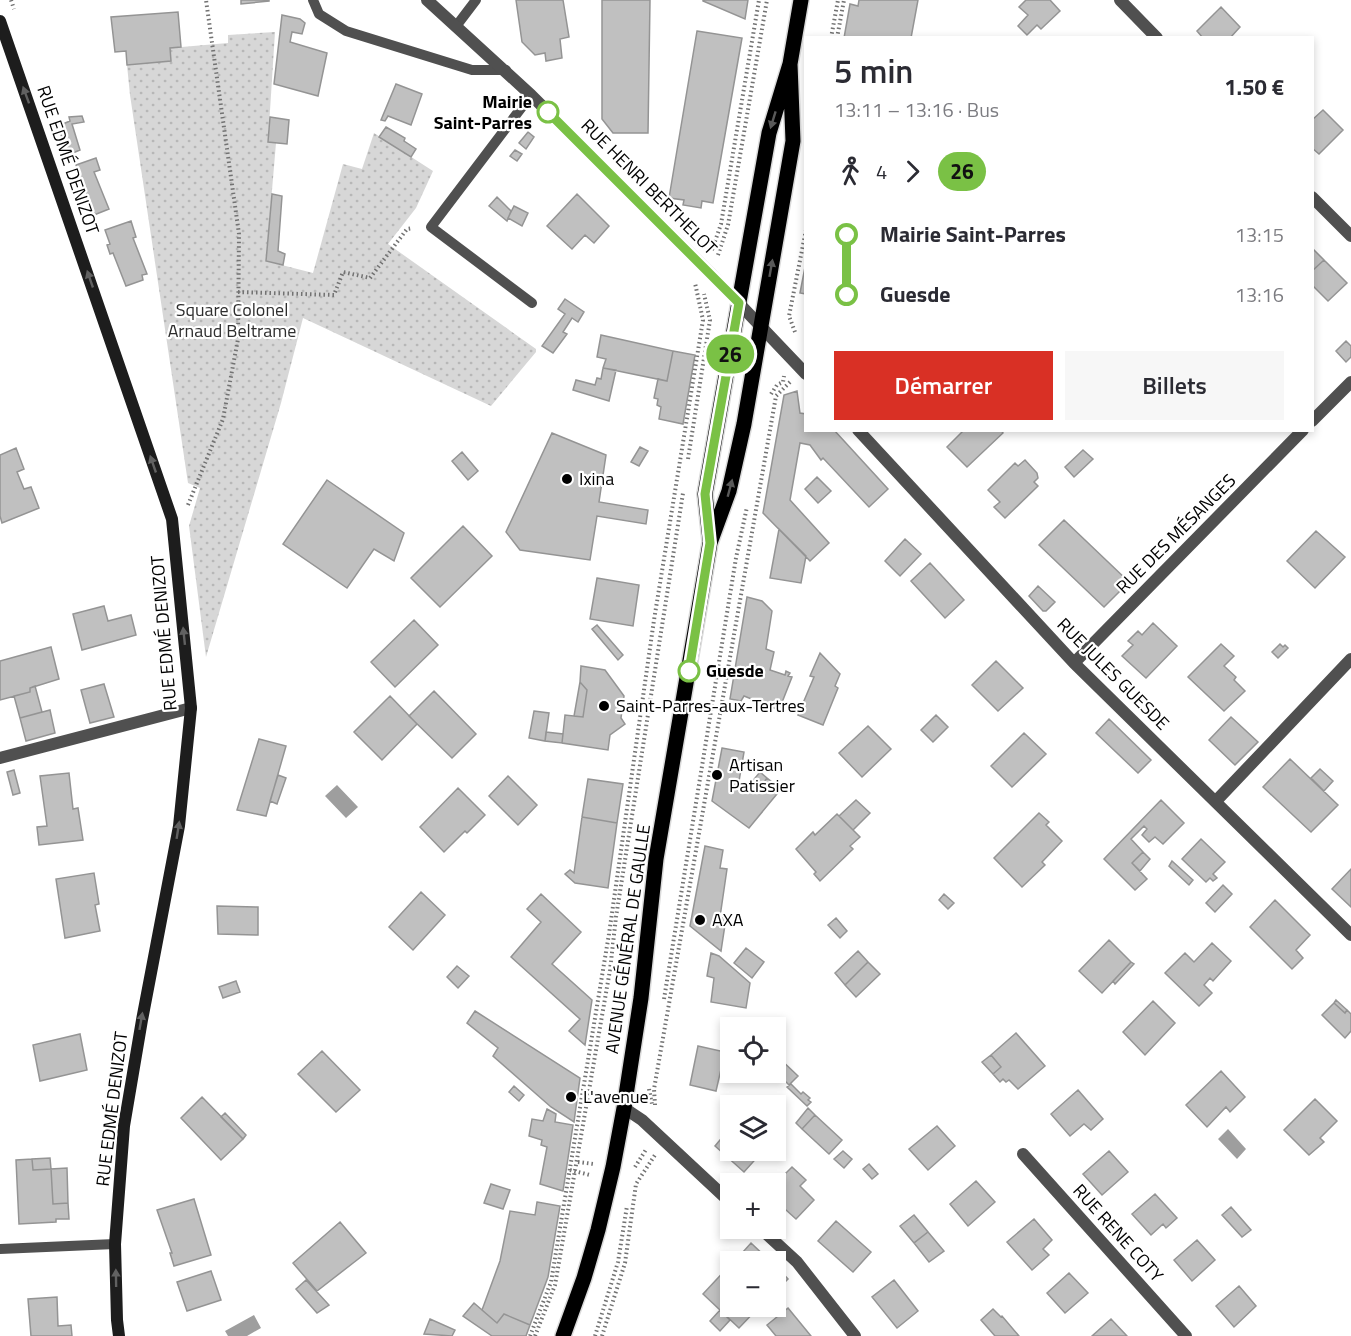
<!DOCTYPE html>
<html lang="fr">
<head>
<meta charset="utf-8">
<style>
  :root { --surface:#fff; --page:#f7f7f7; --text:#2b2b33; --muted:#7c7c81; --accent:#d93025 }
  body { margin:0; font-family:"Titillium Web",sans-serif; background:var(--page); color:var(--text); height:100vh; display:flex; flex-direction:column; font-size:22px; white-space:nowrap }
  * { box-sizing:border-box; margin:0 }
  p { font-size:20px; color:var(--muted) }
  .icon { flex:none; width:33px; height:33px; fill:none; stroke:currentColor; stroke-width:2; stroke-linecap:round; stroke-linejoin:round }
  .map { position:relative; flex:1; overflow:hidden }
  .side { position:absolute; left:804px; top:36px; width:510px; height:396px; display:flex; flex-direction:column; background:var(--surface); border-radius:0px; box-shadow:0 3px 9px #0003 }
  .side>* { flex:none }
  .badge { padding:0 12px; border-radius:20px; font-size:21px; line-height:39px }
  .fabs { position:absolute; left:720px; top:1017px; display:grid; gap:12px }
  .fabs a { display:grid; place-items:center; width:66px; height:66px; border-radius:0px; background:var(--surface); box-shadow:0 3px 9px #0003; font-size:30px }
  .map>.badge { position:absolute; translate:-50% -50%; box-shadow:0 0 0 3px #fff }
  .legs { display:flex; align-items:center; gap:9px; height:66px; padding:0 30px; font-size:20px }
  .legs p { margin-inline-start:auto }
  .overview { display:flex; align-items:center; justify-content:space-between; height:102px; padding:0 30px }
  h1 { font-size:33px; font-weight:600; line-height:45px }
  .action { display:flex; gap:12px; margin-top:auto; padding:12px 30px }
  .action a { flex:1; height:69px; border-radius:0px; background:var(--accent); color:#fff; font-size:24px; font-weight:600; line-height:69px; text-align:center }
  .action a+a { background:var(--page); color:var(--text) }
  ul { padding:0 30px; list-style:none }
  li { display:flex; align-items:center; gap:21px; height:60px; font-size:22px }
  li i { display:grid; place-items:center; width:9px; height:100%; margin:0 8px; background:currentColor }
  li i::after { content:''; width:15px; height:15px; margin:-8px; border:4px solid; border-radius:50%; background:var(--surface) }
  li p { margin-inline-start:auto }
  li:first-child i { background:linear-gradient(#0000 50%,currentColor 0) }
  li:last-child i { background:linear-gradient(currentColor 50%,#0000 0) }
  .map>svg:first-child { display:block }
  .park { fill:url(#park-dots) }
  .water { fill:#9e9e9e }
  .building { fill:#c0c0c0; stroke:#949494; stroke-width:1.5 }
  .lines { fill:none; stroke-linecap:round; stroke-linejoin:round }
  .primary-casing { stroke:#dbdbdb; stroke-width:18 }
  .path { stroke:#727272; stroke-width:4; stroke-dasharray:1.5 3; stroke-linecap:butt }
  .lane { stroke:#505050; stroke-width:10 }
  .street { stroke:#505050; stroke-width:12 }
  .secondary { stroke:#1d1d1d; stroke-width:12 }
  .primary { stroke:#000; stroke-width:15 }
  .oneway { fill:#616161 }
  .oneway2 { fill:#595959 }
  .line-1-casing { stroke:#fff; stroke-width:14 }
  .line-1 { stroke:#7ac145; stroke-width:9 }
  .stop-1-dot { fill:#fff; stroke:#7ac145; stroke-width:3 }
  .poi-dot { fill:#000; stroke:#fff; stroke-width:2 }
  .labels { text-anchor:middle; stroke-width:4.5; stroke-linejoin:round; paint-order:stroke }
  .stop-label { font-size:18px; font-weight:bold; fill:#000; stroke:#fff; text-anchor:end }
  .street-label { font-size:18px; fill:#000; stroke:#fff }
  .park-label { font-size:18px; fill:#2e2e2e; stroke:#fff }
  .poi-label { font-size:18px; fill:#000; stroke:#fff; text-anchor:start }
</style>
</head>
<body>
<div class="map">
<svg width="1351" height="1336" viewBox="0 0 1351 1336">
  <defs>
    <pattern id="park-dots" width="8" height="8" patternUnits="userSpaceOnUse" patternTransform="scale(1.5)"><rect width="8" height="8" fill="#d7d7d7"/><path d="M2 2h.1M6 6h.1" fill="none" stroke="#b7b7b7" stroke-width="1.8" stroke-linecap="round"/></pattern>
  </defs>
  <rect width="100%" height="100%" fill="#fff"/>
  <path class="park" d="M275,32L268,142L276,143L266,261L313,273L343,164L362,169L374,133L433,171L416,208L388,244L536,349V352L491,406L303,318L281,403L206,657L189,526L200,488L188,483L130,95L127,65L171,61L170,48L228,43V35Z"/>
  <path class="water" d="M337,785L358,807L346,818L325,796Z
    M1228,1129L1246,1149L1237,1159L1218,1139Z
    M254,1315L261,1328L247,1336H228L225,1331Z"/>
  <path class="building" d="M241,0H269V1L241,4Z
    M516,0H563L569,37L560,39L562,58L546,61L545,53L535,55L522,42Z
    M602,0H650L648,133H613L602,119Z
    M703,0H748L745,19L703,1Z
    M859,0H918L911,38H844L850,4L858,6Z
    M1026,0H1050L1060,11L1041,29L1037,25L1027,35L1018,26L1028,15L1019,7Z
    M1221,7L1240,27L1230,38H1203L1197,31Z
    M178,12L181,47L170,48L171,61L127,65L126,51L115,52L111,17Z
    M282,15L300,19L305,23L302,34L292,32L290,42L327,53L318,96L274,84Z
    M697,31L742,38L713,203L702,201L701,208L683,205L684,200L669,198Z
    M396,84L422,94L411,125L388,116L385,121L381,120Z
    M1323,110L1343,130L1319,154L1312,148V120Z
    M82,116L84,122L72,124L80,150L68,155L58,126L70,121L69,117Z
    M270,117L289,120L287,144L268,142Z
    M386,127L405,138L404,141L416,149L411,157L379,137Z
    M528,132L534,137L526,149L519,143Z
    M515,150L522,154L517,161L510,156Z
    M96,158L100,170L94,172L109,209L94,215L76,165Z
    M272,194L282,196L278,251L285,254L283,265L266,261Z
    M577,194L609,226L594,243L585,235L572,249L547,226Z
    M497,197L511,211L507,221L489,206Z
    M514,206L528,213L522,226L508,218Z
    M131,221L136,237L133,238L147,274L142,275L143,280L126,286L113,253L110,254L107,245L110,244L105,230Z
    M1312,248L1324,260L1312,271Z
    M1324,260L1347,283L1328,301L1312,285V271Z
    M806,262V294L800,293Z
    M565,299L584,312L578,322L572,318L563,332L567,334L553,353L542,346L565,314L558,309Z
    M601,335L673,351L667,381L603,368L606,359L597,357Z
    M1346,341L1351,346V357L1346,362L1336,351Z
    M673,351L695,355L683,424L659,419L661,407L657,405L658,399L654,398L658,379L667,381Z
    M603,368L616,370L609,401L573,390L576,380L595,385L597,378L601,379Z
    M797,391L800,413L806,414V430H834L888,489L869,507L823,458L821,460L810,445L800,443L790,500L829,543L810,561L763,513L784,395Z
    M964,430H1001L1003,433L967,467L947,447Z
    M552,433L606,455L599,502L648,510L646,524L597,516L590,560L520,550L506,532Z
    M640,447L648,451L639,466L631,462Z
    M16,448L24,469L17,472L24,489L31,487L39,508L2,523L0,516V455Z
    M1083,450L1093,459L1074,477L1065,467Z
    M462,452L478,471L468,480L452,461Z
    M1025,460L1037,473L1038,478L1034,482L1038,486L1005,518L994,507L1000,502L988,490L1015,463L1018,466Z
    M817,477L831,491L818,503L805,489Z
    M327,480L404,533L394,561L374,549L347,588L283,544Z
    M1064,520L1129,582L1104,607L1039,545Z
    M463,526L492,556L440,607L411,578Z
    M779,529L806,556L801,583L770,578Z
    M1316,531L1345,557L1315,588L1287,561Z
    M905,539L921,554L900,576L885,561Z
    M930,563L964,600L945,618L911,581Z
    M597,578L639,585L633,626L590,619Z
    M1038,586L1055,602L1046,611H1043L1029,596Z
    M747,597L762,601L772,611L766,649L774,652L770,670L785,675L786,671L790,673L788,676L792,677L779,710L744,696L741,701L730,699Z
    M104,606L108,621L131,615L136,635L82,650L73,614Z
    M414,620L438,645L395,687L371,662Z
    M1153,623L1177,646L1146,678L1122,656L1133,645L1128,641L1138,631L1142,635Z
    M597,625L623,655L618,660L592,629Z
    M1221,644L1234,656L1224,666L1236,677L1234,680L1245,691L1224,711L1188,677Z
    M1280,644L1283,647L1285,645L1288,648L1278,658L1272,652Z
    M51,647L59,679L30,688V692L0,700V661Z
    M820,653L840,674L835,686L838,688L823,725L798,715L814,677L810,676Z
    M996,661L1023,688L998,711L972,685Z
    M581,666L605,670L624,696L621,718L625,724L610,735L608,750L562,743L565,715L583,717L587,690L580,682Z
    M580,682L587,690L583,717L574,716Z
    M104,684L114,717L90,723L81,690Z
    M35,686L42,712L20,718L14,696L30,692V688Z
    M434,691L476,734L452,758L409,716Z
    M390,696L417,724L382,760L354,732Z
    M50,710L55,733L26,741L20,718Z
    M534,711L549,713L545,741L529,738Z
    M936,715L948,727L933,742L921,730Z
    M1231,717L1258,742L1235,765L1209,740Z
    M1109,719L1151,760L1138,773L1096,733Z
    M868,726L891,749L862,777L839,753Z
    M546,732L563,734L562,743L545,741Z
    M1024,733L1046,754L1012,787L991,766Z
    M259,739L286,746L266,816L237,810Z
    M722,748L744,752L738,787L744,791L750,784L758,790L767,778L781,789L749,828L712,801Z
    M1290,759L1338,805L1311,832L1263,787Z
    M1320,769L1333,781L1324,791L1311,778Z
    M14,770L20,793L13,795L7,772Z
    M760,772L767,778L758,790L750,784Z
    M69,773L73,809L78,808L83,840L39,845L37,827L47,826L40,776Z
    M278,775L286,778L277,804L270,801Z
    M508,776L537,805L518,825L489,796Z
    M588,779L623,784L617,823L582,817Z
    M458,788L485,815L467,833L465,831L444,852L420,827Z
    M856,800L870,813L853,830L839,816Z
    M1161,800L1184,823L1163,844L1155,837L1149,842L1142,835L1147,829L1144,826L1131,839L1143,852L1132,863L1147,879L1135,890L1104,859Z
    M1039,813L1049,822L1046,825L1062,841L1042,862L1045,865L1022,887L994,858Z
    M837,814L860,837L850,846L853,849L820,881L814,874L816,872L796,849L813,832L815,835Z
    M582,817L617,823L608,888L575,883L565,874L570,870L574,873Z
    M1201,839L1225,862L1213,874L1217,878L1213,881L1210,878L1206,882L1182,859Z
    M705,846L723,850L720,868L727,869L720,917L726,918L721,951L690,926Z
    M1143,852L1150,859L1140,871L1132,863Z
    M1172,861L1193,880L1189,885L1169,866Z
    M1351,869V907L1332,889Z
    M94,873L99,904L95,905L100,931L65,938L56,879Z
    M1223,885L1232,894L1215,912L1206,903Z
    M421,892L445,915L413,950L389,927Z
    M541,894L581,932L552,964L592,1000L585,1045L569,1031L580,1019L511,957L541,922L527,909Z
    M944,894L954,903L948,909L939,900Z
    M1275,900L1310,935L1296,950L1303,958L1292,969L1250,927Z
    M217,906L258,907V935L218,934Z
    M836,918L847,931L840,938L828,925Z
    M1109,940L1131,962L1102,993L1079,971Z
    M1212,943L1231,961L1213,981L1210,978L1204,985L1212,993L1199,1006L1165,973L1185,953L1194,962Z
    M746,948L764,962L752,978L734,963Z
    M858,951L868,962L845,985L835,973Z
    M711,953L719,956L750,983L746,1008L711,1002L714,978L707,976Z
    M868,962L880,974L856,997L845,985Z
    M1131,962L1134,964L1115,984L1113,981Z
    M457,966L469,976L458,988L447,977Z
    M236,981L240,992L223,998L219,987Z
    M1336,1000L1347,1010L1345,1013L1334,1003Z
    M1153,1001L1175,1023L1145,1055L1123,1032Z
    M1334,1003L1345,1013L1347,1010L1351,1014V1031L1345,1038L1322,1015Z
    M475,1011L580,1078L574,1122L551,1107L493,1056L498,1048L467,1023Z
    M1016,1033L1045,1066L1018,1089L1009,1080L1006,1082L1003,1079L1000,1082L993,1074L1001,1067L991,1055Z
    M80,1034L87,1070L40,1081L33,1045Z
    M698,1046L725,1052L716,1091L690,1085Z
    M322,1051L360,1090L336,1112L298,1074Z
    M776,1055L798,1076L789,1085L776,1072Z
    M991,1055L1001,1067L993,1074L982,1062Z
    M1221,1071L1245,1097L1230,1112L1226,1107L1207,1127L1186,1105Z
    M746,1072H759L750,1082L743,1076Z
    M791,1084L801,1094L803,1092L810,1098L808,1100L811,1102L807,1106L787,1087Z
    M514,1086L524,1095L519,1101L509,1092Z
    M1078,1090L1103,1119L1091,1130L1084,1124L1070,1136L1051,1114Z
    M202,1097L243,1139L221,1160L181,1118Z
    M1315,1099L1337,1121L1320,1138L1324,1142L1309,1155L1284,1130Z
    M808,1108L815,1115L802,1129L796,1123Z
    M547,1109L556,1114L555,1122L573,1125L563,1191L540,1184L547,1147L541,1145L542,1140L529,1136L532,1119L543,1121Z
    M225,1113L246,1135L243,1139L221,1117Z
    M815,1115L842,1140L829,1154L802,1129Z
    M937,1126L955,1146L928,1170L909,1149Z
    M730,1128V1150L762,1152L744,1172L715,1146Z
    M843,1151L852,1159L844,1168L834,1159Z
    M1109,1151L1128,1172L1102,1195L1083,1174Z
    M50,1158L51,1169L33,1170L32,1159Z
    M32,1159L33,1170L51,1169L53,1204L68,1203L69,1219H56V1222L19,1224L16,1160Z
    M869,1164L878,1174L872,1179L863,1169Z
    M792,1167L806,1180L800,1186L814,1200L796,1219L776,1201L775,1184Z
    M67,1168L68,1203L53,1204L51,1169Z
    M976,1181L995,1202L968,1226L950,1204Z
    M491,1184L510,1190L503,1209L484,1203Z
    M1155,1194L1177,1218L1166,1228L1163,1224L1151,1235L1132,1214Z
    M194,1199L211,1255L174,1266L170,1253H172L157,1210Z
    M537,1202L560,1206L548,1277L530,1325L504,1314L497,1323L482,1310L500,1261L510,1211L535,1215Z
    M1231,1207L1251,1230L1242,1237L1222,1215Z
    M914,1215L928,1232L914,1243L900,1226Z
    M1034,1219L1052,1240L1043,1249L1049,1255L1032,1270L1007,1242Z
    M836,1221L871,1252L853,1272L818,1241Z
    M340,1222L366,1253L317,1291L293,1263Z
    M928,1232L944,1251L929,1262L914,1243Z
    M1197,1240L1215,1260L1192,1281L1174,1260Z
    M751,1243L771,1262H734Z
    M730,1265V1306H760L739,1328L703,1294Z
    M776,1266L788,1279L776,1291Z
    M211,1271L221,1300L187,1311L177,1282Z
    M1069,1273L1088,1293L1065,1313L1047,1293Z
    M306,1280L329,1305L317,1313L296,1289Z
    M894,1280L918,1311L897,1328L872,1297Z
    M1239,1286L1256,1306L1234,1327L1216,1306Z
    M57,1297L58,1326L71,1325L72,1336H31L28,1299Z
    M474,1303L497,1323L504,1314L530,1325L526,1336H492L463,1316Z
    M788,1308L811,1336H776L767,1325Z
    M993,1309L1001,1317L1002,1316L1019,1336H995L981,1320Z
    M720,1310L730,1320L720,1331L710,1321Z
    M430,1319L455,1330L452,1336L424,1334Z
    M1111,1319L1127,1336H1092Z"/>
  <g class="lines">
    <g class="primary-casing">
      <path id="primary" d="M710,540L705,494L769,133L790,64L801,0
        M563,1336L584,1278L598,1230L613,1167L624,1108L641,998L656,859L710,543L729,491L744,424L793,141L790,64"/>
    </g>
    <path class="path" d="M11,0L14,9
      M831,38L838,0
      M837,38L844,0
      M712,250L721,224L759,0
      M718,255L728,225L767,0
      M238,292L334,295L343,272L370,278L407,229L413,228
      M795,332L789,316L806,230
      M771,394L777,385L783,382L784,376
      M688,459L710,320L704,294
      M188,505L223,419L238,339L239,234L206,0
      M664,999L736,558L747,507
      M649,1089L652,1105
      M655,1105L654,1089L776,396L790,382
      M578,1162L594,1164
      M635,1167L647,1148
      M570,1170L590,1175
      M530,1336L551,1282L609,934L654,620L703,320L695,283
      M535,1336L555,1285L610,970L616,917L683,493
      M595,1336L618,1262L627,1206
      M602,1336L625,1263L636,1184L655,1155"/>
    <path class="lane" d="M313,0L319,14L346,31L472,70H506
      M457,25L476,0
      M531,95L431,227L532,303
      M0,1249L115,1244"/>
    <path class="street" d="M427,0L531,95L710,273L806,374
      M1120,0L1157,38
      M1312,197L1351,236
      M1312,421L1351,382
      M858,430L1074,663L1351,935
      M1074,663L1303,430
      M0,758L191,708
      M1216,801L1351,659
      M624,1108L642,1120L730,1202
      M1023,1154L1186,1336
      M760,1228L797,1262L855,1336"/>
    <path class="secondary" d="M0,21L172,519L191,708L179,826L142,1020L124,1126L115,1244L117,1320L119,1336"/>
    <use href="#primary" class="primary"/>
  </g>
  <defs><path id="oneway-solid" d="M-6-.8H1V-3.2L6.5 0L1 3.2V.8H-6Z" transform="scale(1.5)"/></defs>
  <g class="oneway">
    <use href="#oneway-solid" transform="translate(26 95) rotate(-110)"/>
    <use href="#oneway-solid" transform="translate(90 279) rotate(-109)"/>
    <use href="#oneway-solid" transform="translate(153 464) rotate(-109)"/>
    <use href="#oneway-solid" transform="translate(184 636) rotate(-96)"/>
    <use href="#oneway-solid" transform="translate(178 830) rotate(-81)"/>
    <use href="#oneway-solid" transform="translate(141 1021) rotate(-80)"/>
    <use href="#oneway-solid" transform="translate(116 1278) rotate(-91)"/>
  </g>
  <g class="oneway2">
    <use href="#oneway-solid" transform="translate(773 120) rotate(107)"/>
    <use href="#oneway-solid" transform="translate(771 268) rotate(-80)"/>
    <use href="#oneway-solid" transform="translate(730 488) rotate(-75)"/>
  </g>
  <g class="lines">
    <g class="line-1-casing">
      <path id="line-1" d="M548,112L739,303L705,494L710,543L689,671"/>
    </g>
    <use href="#line-1" class="line-1"/>
  </g>
  <g class="stop-1-dot">
    <circle cx="548" cy="112" r="10"/>
    <circle cx="689" cy="671" r="10"/>
  </g>
  <g class="poi-dot">
    <circle cx="567" cy="479" r="6"/>
    <circle cx="604" cy="706" r="6"/>
    <circle cx="717" cy="775" r="6"/>
    <circle cx="700" cy="920" r="6"/>
    <circle cx="571" cy="1097" r="6"/>
  </g>
  <g class="labels">
    <g class="stop-label">
      <text x="532" y="108">Mairie<tspan x="532" dy="21">Saint-Parres</tspan></text>
      <text x="706" y="677" text-anchor="start">Guesde</text>
    </g>
    <g class="street-label">
      <text transform="translate(68 160) rotate(71)" y="6">RUE EDMÉ DENIZOT</text>
      <text transform="translate(649 187) rotate(45)" y="6">RUE HENRI BERTHELOT</text>
      <text transform="translate(1176 534) rotate(-45)" y="6">RUE DES MÉSANGES</text>
      <text transform="translate(164 633) rotate(-95)" y="6">RUE EDMÉ DENIZOT</text>
      <text transform="translate(1113 674) rotate(45)" y="6">RUE JULES GUESDE</text>
      <text transform="translate(628 939) rotate(-82)" y="6">AVENUE GÉNÉRAL DE GAULLE</text>
      <text transform="translate(112 1109) rotate(-83)" y="6">RUE EDMÉ DENIZOT</text>
      <text transform="translate(1118 1233) rotate(48)" y="6">RUE RENE COTY</text>
    </g>
    <g class="park-label">
      <text x="232" y="316">Square Colonel<tspan x="232" dy="21">Arnaud Beltrame</tspan></text>
    </g>
    <g class="poi-label">
      <text x="579" y="485">Ixina</text>
      <text x="616" y="712">Saint-Parres-aux-Tertres</text>
      <text x="729" y="771">Artisan<tspan x="729" dy="21">Patissier</tspan></text>
      <text x="712" y="926">AXA</text>
      <text x="583" y="1103">L'avenue</text>
    </g>
  </g>
</svg>
<div class="fabs">
<a><svg class="icon" aria-label="locate" viewBox="0 0 24 24"><circle cx="12" cy="12" r="6"/><path d="M12 2v4M12 18v4M2 12h4M18 12h4"/></svg></a>
<a><svg class="icon" aria-label="layers" viewBox="0 0 24 24"><path d="M12 4l9 5-9 5-9-5zM3 14l9 5 9-5"/></svg></a>
<a>+</a>
<a>−</a>
</div>
<b class="badge" style="left:730px;top:354px;background:#7ac145;color:#111">26</b>
<section class="side">
<div class="overview"><div><h1>5 min</h1><p>13:11 – 13:16 · Bus</p></div><b>1.50 €</b></div>
<div class="legs"><svg class="icon" aria-label="walk" viewBox="0 0 24 24"><circle cx="13" cy="4" r="2"/><path d="M13 8l-2 6 4 7M11 14l-3 7M7 12l3-4h3l4 4"/></svg>4<svg class="icon" aria-label="forward" viewBox="0 0 24 24"><path d="M9 5l7 7-7 7"/></svg><b class="badge" style="background:#7ac145;color:#111">26</b></div>
<ul>
<li><i style="color:#7ac145"></i><b>Mairie Saint-Parres</b><p>13:15</p></li>
<li><i style="color:#7ac145"></i><b>Guesde</b><p>13:16</p></li>
</ul>
<div class="action"><a>Démarrer</a><a>Billets</a></div>
</section>
</div>
</body>
</html>
